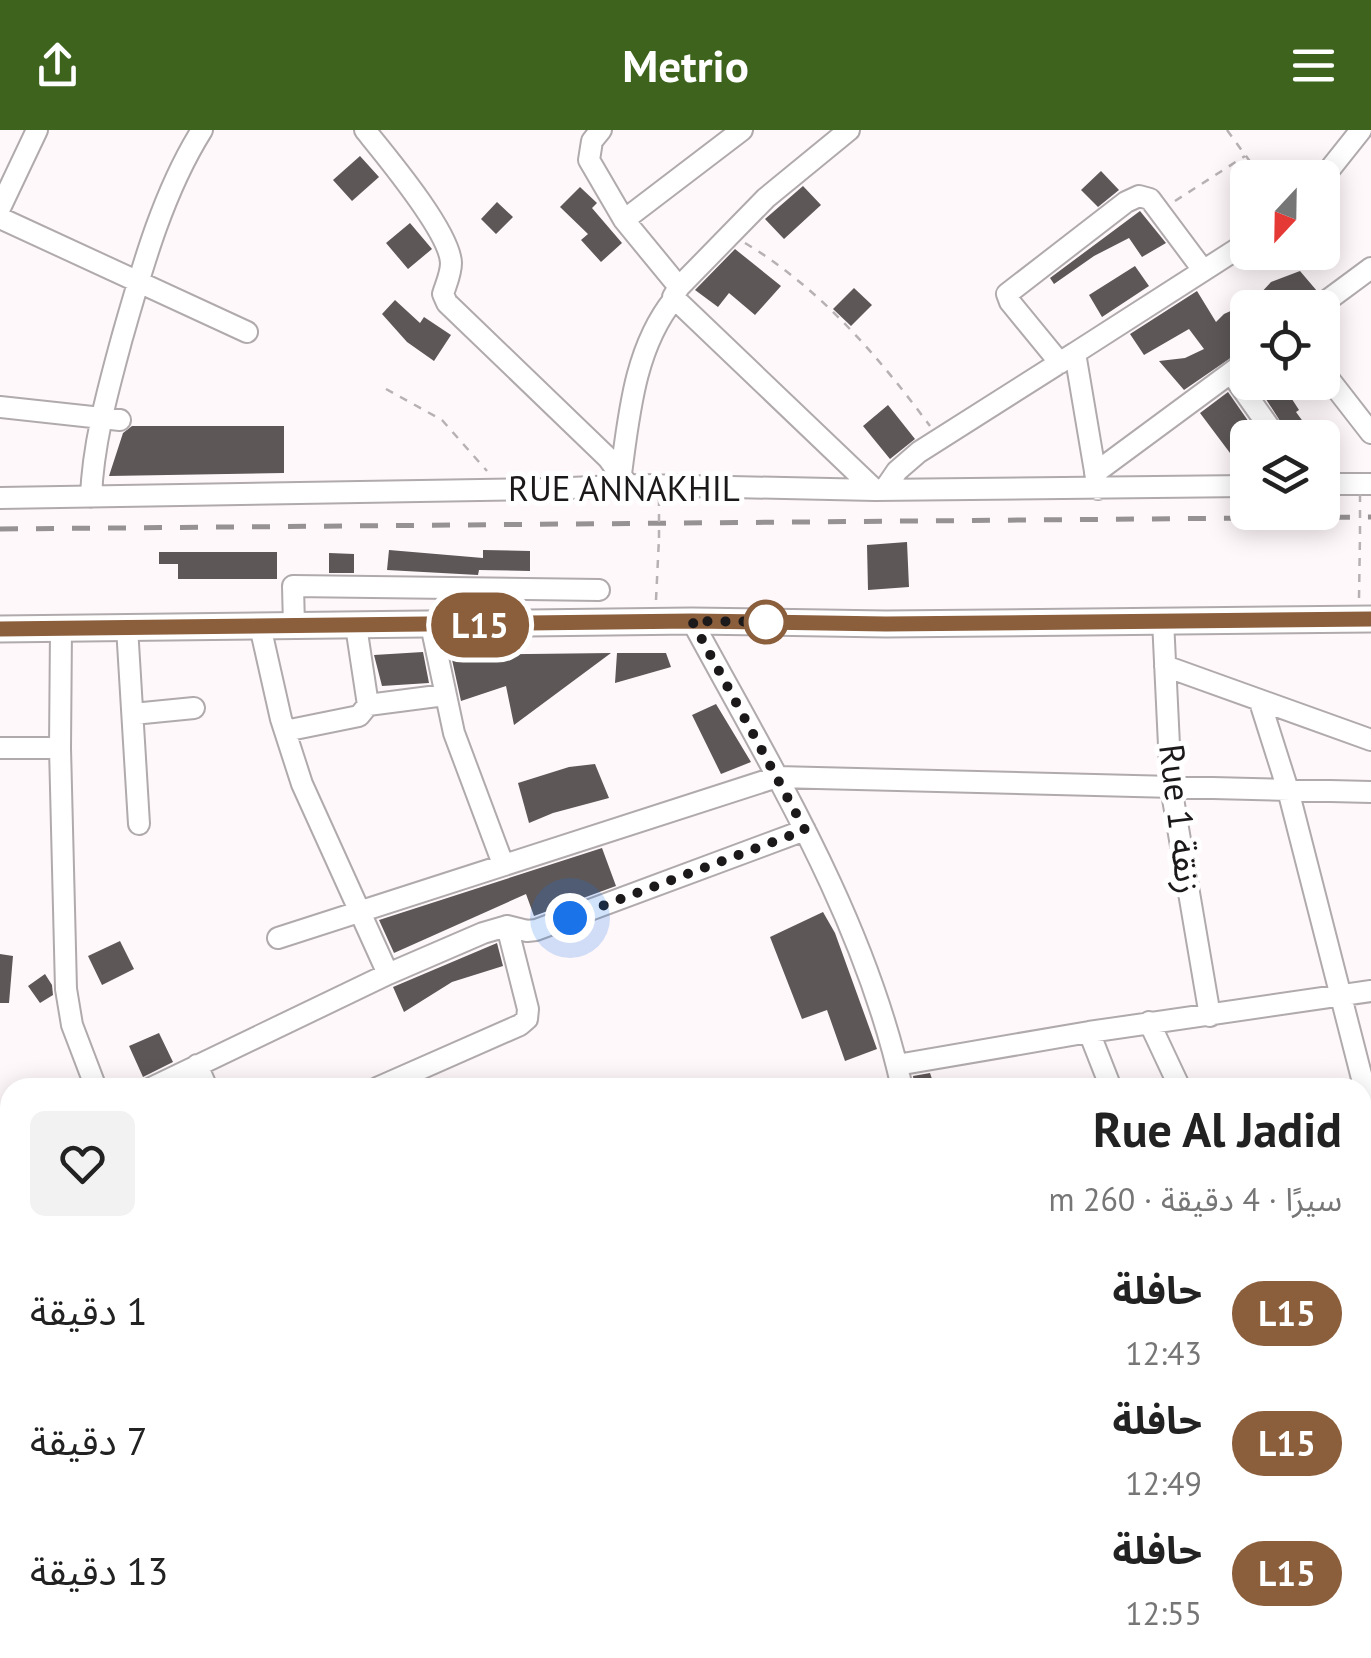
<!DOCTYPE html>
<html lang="ar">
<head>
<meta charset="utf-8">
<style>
  :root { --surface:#fff; --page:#f2f2f2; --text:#222; --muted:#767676; --accent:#3d631d }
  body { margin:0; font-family:"PT Sans","Noto Sans Arabic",sans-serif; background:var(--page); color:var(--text); direction:rtl; height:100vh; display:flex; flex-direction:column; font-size:38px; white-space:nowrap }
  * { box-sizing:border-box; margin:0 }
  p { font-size:32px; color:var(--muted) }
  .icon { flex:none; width:55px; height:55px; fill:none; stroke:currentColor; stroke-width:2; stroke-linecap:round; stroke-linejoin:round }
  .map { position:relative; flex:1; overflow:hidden; direction:ltr }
  .side { position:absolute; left:0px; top:948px; width:1372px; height:582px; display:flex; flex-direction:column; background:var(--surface); border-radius:30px 30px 0 0; box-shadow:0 5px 25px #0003; direction:rtl }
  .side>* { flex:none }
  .badge { padding:0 20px; border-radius:32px; font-size:35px; line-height:65px }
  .needle { width:65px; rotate:202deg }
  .tools { position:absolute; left:1230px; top:30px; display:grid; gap:20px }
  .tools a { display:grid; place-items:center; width:110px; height:110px; border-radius:15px; background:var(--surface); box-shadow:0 5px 25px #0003; font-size:50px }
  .you { position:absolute; width:50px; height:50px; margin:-25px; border:8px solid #fff; border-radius:50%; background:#1a73e8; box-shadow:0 0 0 15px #1a73e833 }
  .map>.badge { position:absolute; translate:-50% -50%; box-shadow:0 0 0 5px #fff }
  .round { display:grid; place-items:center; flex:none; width:105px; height:105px; border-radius:15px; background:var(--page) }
  .overview { display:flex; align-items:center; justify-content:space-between; height:170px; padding:0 30px }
  h1 { font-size:48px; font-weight:600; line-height:75px }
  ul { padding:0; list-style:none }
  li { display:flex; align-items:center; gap:30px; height:130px; padding:0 30px }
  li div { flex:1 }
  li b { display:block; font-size:38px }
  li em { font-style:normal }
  li .badge { min-width:110px; font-weight:700; text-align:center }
  header { display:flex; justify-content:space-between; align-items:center; height:130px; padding:0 30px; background:var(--accent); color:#fff; font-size:45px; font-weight:600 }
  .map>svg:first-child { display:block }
  .building { fill:#5d5757 }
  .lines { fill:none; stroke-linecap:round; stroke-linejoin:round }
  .minor-casing { stroke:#b0aaac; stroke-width:24 }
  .major-casing { stroke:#b0aaac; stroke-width:29 }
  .path { stroke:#b7b1b4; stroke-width:2.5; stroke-dasharray:8 8; stroke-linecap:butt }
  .minor { stroke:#fff; stroke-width:20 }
  .major { stroke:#fff; stroke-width:25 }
  .rail { stroke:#969193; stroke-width:5; stroke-dasharray:18 18; stroke-linecap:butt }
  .path-bridge { stroke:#b7b1b4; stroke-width:2.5; stroke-dasharray:8 8; stroke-linecap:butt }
  .line-casing { stroke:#fff; stroke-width:22 }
  .line { stroke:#8b5e3c; stroke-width:15 }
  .walk { stroke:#1c191a; stroke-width:10; stroke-dasharray:0 18 }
  .stop-dot { fill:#fff; stroke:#8b5e3c; stroke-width:5 }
  .labels { text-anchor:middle; stroke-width:10; stroke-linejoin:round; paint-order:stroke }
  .street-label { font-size:35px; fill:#1c191a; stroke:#fff }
</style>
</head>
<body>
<header><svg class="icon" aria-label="menu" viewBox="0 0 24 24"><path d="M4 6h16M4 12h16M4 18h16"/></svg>Metrio<svg class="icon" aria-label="share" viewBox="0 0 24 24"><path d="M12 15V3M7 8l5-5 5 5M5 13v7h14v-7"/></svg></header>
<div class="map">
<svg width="1371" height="1528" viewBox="0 0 1371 1528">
  <rect width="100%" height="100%" fill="#fff8fb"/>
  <path class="building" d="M360,26L379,47L352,71L333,50Z
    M1101,41L1119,60L1098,77L1081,60Z
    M803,56L821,75L784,109L765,89Z
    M580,57L597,73L592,78L622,113L601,132L581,110L588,104L560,77Z
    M497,72L513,87L496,104L481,89Z
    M1140,81L1166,113L1142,127L1129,108L1094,126L1054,154L1050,148Z
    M410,93L432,119L408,139L386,113Z
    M735,119L781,156L755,185L729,163L718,177L695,160Z
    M1135,136L1149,156L1102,187L1089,165Z
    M1300,141L1317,161L1296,178H1248V216L1184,260L1159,231L1185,228L1204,219L1189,199L1144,225L1130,204L1197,161L1216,192L1224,184L1248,173V177L1271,152Z
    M854,158L872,175L851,196L833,179Z
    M395,170L420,193L424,187L451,205L434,231L407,212L382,184Z
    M1255,252H1281L1299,280L1296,282L1315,308H1291Z
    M1228,262L1260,308H1248V331H1236L1200,283Z
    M888,275L915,309L890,329L863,296Z
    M132,296H284V343L109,346L123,303Z
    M907,412L909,457L868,460L867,415Z
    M389,420L483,428V420L530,421V441L479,440L478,445L387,440Z
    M159,422H277V449H178V434H159Z
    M329,423L354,424V443H329Z
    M423,522L429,553L382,556L374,525Z
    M611,523L514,595L506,556L461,571L451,525Z
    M617,523H666L671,537L615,553Z
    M716,574L751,632L721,644L692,585Z
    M595,634L609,668L553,683L529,693L518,653L569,637Z
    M602,718L616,756L534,786L526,764L394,823L379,790Z
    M823,782L835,803L877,919L845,931L827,880L802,889L770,807Z
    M120,811L134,839L102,855L88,826Z
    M497,813L503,836L452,852L404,882L393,857Z
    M0,824L13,826L9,873H0Z
    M45,844L52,855L53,865L40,873L28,856Z
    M159,903L173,932L143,947L129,916Z
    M930,943L935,958H915L913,946Z"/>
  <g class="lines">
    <g class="minor-casing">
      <path id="minor" d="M365,0C386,26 450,102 451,133C451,144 446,154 443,164L447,173L608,328L628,355
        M601,0L592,11L589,30L624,90L679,157
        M849,0L766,68L679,157L673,167L875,360
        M1322,49L1361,0
        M0,78L37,0
        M0,88L247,202
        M624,90L742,0
        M1317,178L1371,138
        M1075,223L1248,112
        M1060,233L1010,172L1007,164L1126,72L1139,66L1150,69L1203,140
        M1322,240L1371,303
        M1231,243L1277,308
        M0,277L120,290
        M1095,343L1248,230
        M621,344C629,284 635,217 674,169
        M1322,354H1371
        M884,360L897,341L919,322L1075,223L1098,359
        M91,367C93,313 108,260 122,208C142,138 163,62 202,0
        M0,368L546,359L641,355L875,360L1248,356
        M1163,490L1171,657L1210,886
        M692,491C773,641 865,789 902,958
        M431,495L454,603L503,734
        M260,496L281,589L302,654L388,844
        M294,496L293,456L599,460
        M127,497L139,694
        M61,499L60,618L66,859L72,895L96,958
        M1165,536L1371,610
        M1260,572L1288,660L1366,964
        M368,575L445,565
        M133,584L194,578
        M285,601L359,586L368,575L356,496
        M0,618H60
        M278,808L777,647L1371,662
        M1149,892L1180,958
        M1089,902L1111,958
        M197,935L207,958
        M897,935L1089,902L1371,861
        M151,958L388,844L483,803L507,796L527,801L536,800L805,700
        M377,958L520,895L527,889L528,879L507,796
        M0,1031L10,1026
        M1362,1065L1371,1062
        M1362,1147L1371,1143
        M0,1170L10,1164
        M1362,1222L1371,1221
        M0,1231L10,1226
        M0,1334L10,1329
        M0,1402L10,1397
        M0,1470L10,1466
        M1362,1515L1371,1516
        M249,1520L253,1528
        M481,1520L486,1528
        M590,1520L594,1528
        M803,1520L806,1528
        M1052,1520L1054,1528
        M25,1528L44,1520
        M516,1528L528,1520
        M730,1528L731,1520
        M1227,1528L1251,1520"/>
    </g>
    <g class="major-casing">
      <path id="major" d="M0,499L692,491L886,494L1371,489"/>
    </g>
    <path class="path" d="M1227,0L1262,48
      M1175,71L1245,26
      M745,113C820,158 878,226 930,296
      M386,259L442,290L487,341
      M1359,468L1360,404
      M656,470L659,408"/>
    <use href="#minor" class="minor"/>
    <use href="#major" class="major"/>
    <path class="rail" d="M0,399L1371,387"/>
    <path class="path-bridge" d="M1360,364V404
      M659,408V368"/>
  </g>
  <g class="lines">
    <g class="line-casing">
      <path id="line" d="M0,499L692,491L886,494L1371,489"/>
    </g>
    <use href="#line" class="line"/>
    <path class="walk" d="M570,788L805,700L692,491L780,492H766"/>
  </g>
  <circle class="stop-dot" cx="766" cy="492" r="20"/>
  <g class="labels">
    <g class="street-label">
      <text x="624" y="371">RUE ANNAKHIL</text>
      <text transform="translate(1180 689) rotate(83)" y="12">Rue 1 زنقة</text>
    </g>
  </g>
</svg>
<div class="tools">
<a><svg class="needle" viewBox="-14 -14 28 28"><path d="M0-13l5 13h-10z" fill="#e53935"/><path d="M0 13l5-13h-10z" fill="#767676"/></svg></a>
<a><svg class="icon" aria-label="locate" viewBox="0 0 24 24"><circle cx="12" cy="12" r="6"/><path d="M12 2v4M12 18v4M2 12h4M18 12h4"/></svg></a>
<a><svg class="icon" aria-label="layers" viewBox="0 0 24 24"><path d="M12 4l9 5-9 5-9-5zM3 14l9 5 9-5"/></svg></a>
</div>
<div class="you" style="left:570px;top:788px"></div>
<b class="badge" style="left:480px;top:495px;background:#8b5e3c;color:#fff">L15</b>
<section class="side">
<div class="overview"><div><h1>Rue Al Jadid</h1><p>سيرًا · 4 دقيقة · 260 m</p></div><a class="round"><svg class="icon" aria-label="heart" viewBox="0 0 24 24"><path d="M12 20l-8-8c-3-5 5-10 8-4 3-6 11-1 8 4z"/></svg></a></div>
<ul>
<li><span class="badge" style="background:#8b5e3c;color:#fff">L15</span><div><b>حافلة</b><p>12:43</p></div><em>1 دقيقة</em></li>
<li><span class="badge" style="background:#8b5e3c;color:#fff">L15</span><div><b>حافلة</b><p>12:49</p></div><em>7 دقيقة</em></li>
<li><span class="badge" style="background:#8b5e3c;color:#fff">L15</span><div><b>حافلة</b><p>12:55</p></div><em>13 دقيقة</em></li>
</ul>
</section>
</div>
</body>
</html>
